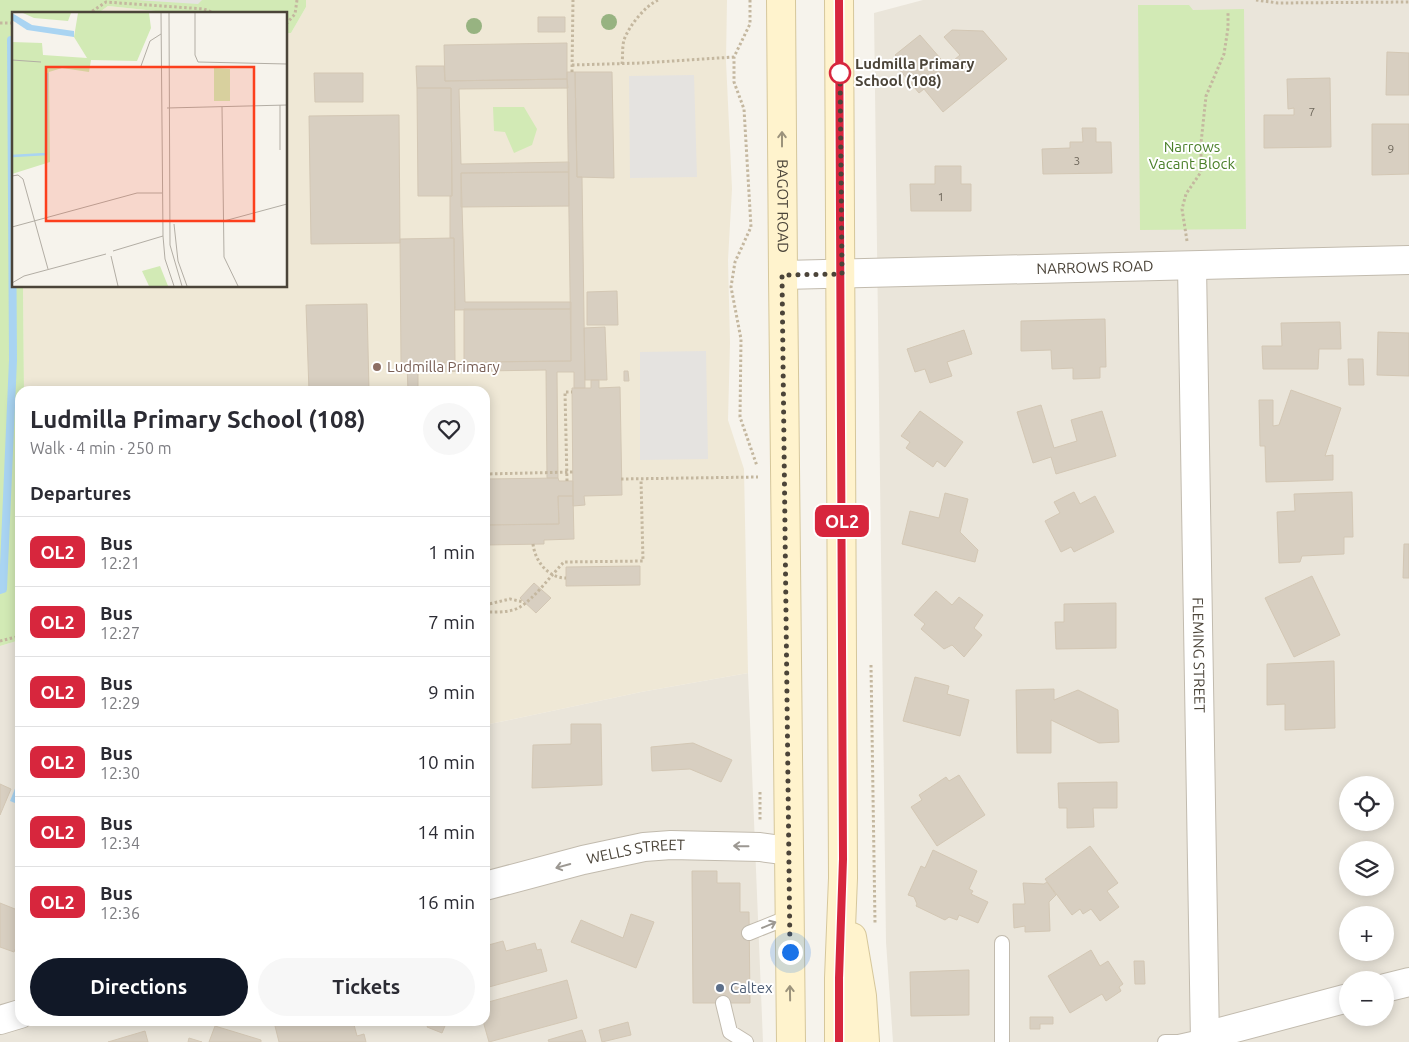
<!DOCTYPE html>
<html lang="en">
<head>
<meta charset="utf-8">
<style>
  :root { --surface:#fff; --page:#f7f7f7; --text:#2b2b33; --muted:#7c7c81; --line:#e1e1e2; --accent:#111827 }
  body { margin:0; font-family:Ubuntu,sans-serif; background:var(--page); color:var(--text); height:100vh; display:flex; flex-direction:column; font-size:19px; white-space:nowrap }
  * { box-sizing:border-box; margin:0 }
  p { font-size:16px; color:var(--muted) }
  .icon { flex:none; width:28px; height:28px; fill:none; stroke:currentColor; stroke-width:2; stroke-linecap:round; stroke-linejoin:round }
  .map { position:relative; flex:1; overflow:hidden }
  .drawer { position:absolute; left:15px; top:386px; width:475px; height:640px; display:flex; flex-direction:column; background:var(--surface); border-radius:15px; box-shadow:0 2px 12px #0003 }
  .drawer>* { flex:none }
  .badge { padding:0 10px; border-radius:8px; font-size:18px; line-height:32px }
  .buttons { position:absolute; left:1339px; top:776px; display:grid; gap:10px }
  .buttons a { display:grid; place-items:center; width:55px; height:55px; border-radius:50%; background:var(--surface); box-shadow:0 2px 12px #0003; font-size:25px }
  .you { position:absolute; width:25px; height:25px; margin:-12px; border:4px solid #fff; border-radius:50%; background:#1a73e8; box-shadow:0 0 0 8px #1a73e833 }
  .map>.badge { position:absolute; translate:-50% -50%; box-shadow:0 0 0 2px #fff }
  h2 { padding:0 15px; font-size:19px; line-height:45px }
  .round { display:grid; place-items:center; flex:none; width:52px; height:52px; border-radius:26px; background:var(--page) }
  .head { display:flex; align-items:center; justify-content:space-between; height:85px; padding:0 15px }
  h1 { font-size:24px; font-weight:700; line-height:38px }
  .action { display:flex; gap:10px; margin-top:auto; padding:10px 15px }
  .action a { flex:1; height:58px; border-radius:30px; background:var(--accent); color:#fff; font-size:20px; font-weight:700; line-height:58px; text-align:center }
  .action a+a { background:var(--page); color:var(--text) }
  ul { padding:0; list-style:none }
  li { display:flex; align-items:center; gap:15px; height:70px; padding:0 15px; border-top:1px solid var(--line) }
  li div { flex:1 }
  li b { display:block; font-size:19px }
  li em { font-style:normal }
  li .badge { min-width:55px; font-weight:700; text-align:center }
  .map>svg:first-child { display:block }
  .residential { fill:#eae5da; fill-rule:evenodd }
  .education { fill:#efe8d6 }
  .green { fill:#d2eab5 }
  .parking { fill:#e5e3e0 }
  .water { fill:#a9d4f2 }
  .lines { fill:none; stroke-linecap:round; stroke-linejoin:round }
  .stream { stroke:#a9d4f2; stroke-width:8 }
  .building { fill:#d8cfc1; stroke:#d3c7b4 }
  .lane-casing { stroke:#c2bbae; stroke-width:16 }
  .street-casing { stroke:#c2bbae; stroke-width:30 }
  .secondary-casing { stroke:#d6c79b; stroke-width:30 }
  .path { stroke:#c4b79f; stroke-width:3; stroke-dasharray:2.5 2.5; stroke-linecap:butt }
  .lane { stroke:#fff; stroke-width:14 }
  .street { stroke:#fff; stroke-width:28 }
  .secondary { stroke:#fff3cd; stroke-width:28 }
  .tree { fill:#97b381 }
  .oneway { stroke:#9c937c }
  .oneway2 { stroke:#9c9892 }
  .line-casing { stroke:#fff; stroke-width:11 }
  .line { stroke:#d7263d; stroke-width:8 }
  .walk { stroke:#4b4439; stroke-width:5; stroke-dasharray:0 9 }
  .stop-dot { fill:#fff; stroke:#d7263d; stroke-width:2.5 }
  .education-dot { fill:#8d6e63; stroke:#fff; stroke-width:2 }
  .service-dot { fill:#5c6f8a; stroke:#fff; stroke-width:2 }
  .labels { text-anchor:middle; stroke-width:4; stroke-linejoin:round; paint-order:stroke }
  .number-label { font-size:12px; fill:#6e675b }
  .stop-label { font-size:15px; font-weight:bold; fill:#4b4439; stroke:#fff; text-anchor:start }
  .park-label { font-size:15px; fill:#4a7f2a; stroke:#fff }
  .street-label { font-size:15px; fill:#4b4439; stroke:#fff }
  .education-label { font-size:15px; fill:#785e54; stroke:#fff; text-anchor:start }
  .service-label { font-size:15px; fill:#4e5e75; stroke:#fff; text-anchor:start }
  .inset-river { fill:none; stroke:#a9d4f2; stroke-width:2.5 }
  .inset-road { fill:none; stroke:#b2ada4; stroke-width:1 }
  .view { fill:#fc3f1d; fill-opacity:0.15; stroke:#fc3f1d; stroke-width:2.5 }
  .inset-edge { fill:none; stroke:#4b4439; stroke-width:2.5 }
</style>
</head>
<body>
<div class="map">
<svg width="1409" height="1042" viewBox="0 0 1409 1042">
  <rect width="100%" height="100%" fill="#f6f3ec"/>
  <path class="residential" d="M923,0H1409V1042H893L886,942L874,13ZM1348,785H1385V822H1348ZM1348,850H1385V888H1348ZM1348,915H1385V952H1348ZM1348,980H1385V1018H1348Z
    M20,640V1021H485V725L641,692L748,673L763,1042H0V646Z"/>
  <path class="education" d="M306,0H727L726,61L732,189L728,260L730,343L728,420L744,469L748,673L641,692L485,725V391H24L23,286H286V33H291L306,7Z
    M108,6L184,14H97Z"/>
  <path class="green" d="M0,0H306V7L291,33H286V14H184L108,6L97,14H14V286H23L24,391H20V640L0,646Z
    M1138,5H1189L1193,10L1244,9L1246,229L1140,230Z
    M493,107H524L537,129L532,145L514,153L505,132L494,131Z"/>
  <path class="parking" d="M136,0H202L198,4Z
    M694,75L697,177L630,178L629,76Z
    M706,351L708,459L640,460V352Z"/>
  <path class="water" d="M20,776V805L10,801Z"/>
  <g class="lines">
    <path class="stream" d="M0,590L3,589L13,360L11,40"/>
  </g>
  <path class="building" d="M538,17H565V32H538Z
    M952,30L983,31L1007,59L943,112L924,89L919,93L898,68L903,64L895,55L920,35L947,66L960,55L944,37Z
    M567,43V79L445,81L444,45Z
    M1387,52L1409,53V95H1386Z
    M416,66H444L445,81L567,79L568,88L459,89L461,164L569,162V172L461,173L465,302H571V309L455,310L454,238H450V196H452L451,88H417Z
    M567,72H575L577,177H582L585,388H574V372H557L558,478H547L546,370L418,372V391H408L407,363L571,361Z
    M575,72H612L614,178L577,177Z
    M314,73H363V102H315Z
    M1330,78L1331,147L1264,148V115H1294V108L1288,109L1287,79Z
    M417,88H451L452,196H418Z
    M399,115L400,243L311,244L309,116Z
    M1372,124H1409V174L1372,175Z
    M1082,128H1096V142H1111L1112,173L1043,174L1042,149L1070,148V142H1083Z
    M935,166H961V184H971V211H911L910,184H935Z
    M569,172V206L461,207V173Z
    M454,238L455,362L401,363L400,239Z
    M617,291L618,325H587V292Z
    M367,304L369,391H309L306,305Z
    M464,309H571V361L464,362Z
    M1105,319L1106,367H1100V378L1073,379V368L1052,369L1051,350L1021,351V321Z
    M1340,322L1341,349H1319L1318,369H1263L1262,346H1282L1281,323Z
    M605,327L607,380H585L584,328Z
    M964,330L972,354L947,362L952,376L930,383L925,369L915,372L907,349Z
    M1378,332L1409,333V376L1377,375Z
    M1348,359H1363L1364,385H1349Z
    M624,371H628L629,381H624Z
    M591,380H599V388L620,387L622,495L584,496L585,505L573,506L572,388H591Z
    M1291,390L1341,408L1325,456L1333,455V480L1266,482L1265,446H1260L1259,400H1273V426L1279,425Z
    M1041,405L1054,448L1077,441L1071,420L1102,411L1116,456L1056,474L1051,457L1033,463L1017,412Z
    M920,411L963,442L945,467L937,461L933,467L906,448L910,442L901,436Z
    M558,478L559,481H573V496H558L559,524L485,525V479Z
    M1074,492L1080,504L1095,496L1114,532L1074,552L1071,547L1061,552L1045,521L1060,513L1054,502Z
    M1352,492L1353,537H1344V554L1302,556L1300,562L1279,563L1277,512L1295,511L1294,494Z
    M945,493L968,499L960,532L978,550L975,562L902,544L910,511L939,518Z
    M558,496H573L574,539L544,540V544L485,545V525L559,524Z
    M1404,544H1409V578H1403Z
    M640,566V585L566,586V567Z
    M1312,576L1340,635L1294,657L1265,598Z
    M534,583L551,598L536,613L520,598Z
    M936,591L952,605L959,597L983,615L974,628L982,635L964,657L952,645L944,649L921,629L925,624L914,615Z
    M1116,603V648L1056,649L1055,622H1064V604Z
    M1334,661L1335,728L1285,730V704L1267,705V664Z
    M915,677L949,686L947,694L969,700L960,736L903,721Z
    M1054,689V700L1078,690L1118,710L1119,742L1099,743L1051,720V753H1017L1016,690Z
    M571,724H601L602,785L532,788L533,745L571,744Z
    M693,743L732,760L721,782L690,769L652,771L651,747Z
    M959,775L985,815L937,846L911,807L922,800L919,795L946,777L949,781Z
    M1117,782V808H1093L1094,827L1067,828V808H1059L1058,783Z
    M0,784L11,789L0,815Z
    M1090,846L1118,883L1107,891L1119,907L1100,921L1091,909L1083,914L1080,909L1072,915L1045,879Z
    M933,850L977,871L969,889L973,891L971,894L988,902L978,923L959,915L957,920L949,917L945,920L916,906L917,904L914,897L908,895L921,866L925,868Z
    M692,871H717V883H740V912H749L750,1003H693Z
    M1047,882L1056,895L1049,902L1050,931L1025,932V926L1014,928L1013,904H1025L1023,883L1044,884Z
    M0,903L20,911V938L14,952L0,947Z
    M631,914L654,922L636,968L571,942L581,920L623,938Z
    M503,941L506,951L535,943L537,950L541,949L547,971L489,987L485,970V946Z
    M1091,950L1100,966L1108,961L1123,984L1119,987L1121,991L1106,1001L1102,994L1070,1013L1048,976Z
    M1134,961H1144L1145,984H1135Z
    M969,970V1015L911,1016L910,972Z
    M567,980L577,1018L489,1042L483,1021H485V1003Z
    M1030,1017H1053V1024H1040V1029H1030Z
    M278,1021H353L357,1036L364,1034L366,1042H279L274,1022Z
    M425,1021H447L442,1033L427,1027L429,1023Z
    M628,1022L631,1035L602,1042L599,1030Z
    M215,1026L261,1040V1042H209Z
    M582,1030L586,1042H549L548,1040Z
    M145,1031L148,1042H108Z
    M189,1038L202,1042H188Z"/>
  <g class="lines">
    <g class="lane-casing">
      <path id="lane" d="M749,933L789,917
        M1002,943V1042
        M723,1003L730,1032L746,1042
        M1165,1042H1178L1205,1036"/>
    </g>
    <g class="street-casing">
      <g id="street">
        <path id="s1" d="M1192,266L1205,1042"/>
        <path id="s2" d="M783,275L1409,260"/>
        <path id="s3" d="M485,886L583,860L644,847L671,845L760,847L789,851"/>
        <path d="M1385,988L1409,982"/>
        <path d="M0,1020L20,1014"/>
        <path d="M1205,1036L1348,998"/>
      </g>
    </g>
    <g class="secondary-casing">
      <g id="secondary">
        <path id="s4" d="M781,0L783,275L791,1042"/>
        <path d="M839,0L843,878L839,978V1042"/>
        <path d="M852,937L862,996L865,1042"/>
      </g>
    </g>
    <path class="path" d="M750,0V24L734,57V82L744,109L751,227L735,262L731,287L741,339L740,417L757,466
      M1256,0L1278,3L1409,2
      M88,14L106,2L204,9L216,14
      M0,23H14
      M286,24L295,14L297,0
      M622,64C623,56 622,47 624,40C629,26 645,6 658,0
      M572,65L642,63L734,57
      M572,72L573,0
      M1187,241L1182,209L1186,194L1201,172V143L1206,96L1224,54L1228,28V11
      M485,474L573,472
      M621,479L758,477
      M567,481L565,392H572
      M533,544C535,561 548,578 566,578
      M485,605L510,599L524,602
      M485,612C496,612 510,613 520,607C535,598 551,575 564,562L643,561L641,479
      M0,641L20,636
      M871,665L875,923
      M760,792V821"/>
    <use href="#lane" class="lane"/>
    <use href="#street" class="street"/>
    <use href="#secondary" class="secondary"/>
  </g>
  <g class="tree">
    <circle cx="609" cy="22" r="8"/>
    <circle cx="474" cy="26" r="8"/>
  </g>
  <defs><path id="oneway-shaft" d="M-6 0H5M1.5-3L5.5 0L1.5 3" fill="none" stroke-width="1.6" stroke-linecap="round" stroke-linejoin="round" transform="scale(1.25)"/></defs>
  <g class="oneway">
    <use href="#oneway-shaft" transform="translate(782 139) rotate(-90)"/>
    <use href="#oneway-shaft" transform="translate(790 993) rotate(-91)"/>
  </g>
  <g class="oneway2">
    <use href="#oneway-shaft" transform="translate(741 846) rotate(-179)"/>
    <use href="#oneway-shaft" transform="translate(563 866) rotate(165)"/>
    <use href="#oneway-shaft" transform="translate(769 925) rotate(-23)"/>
  </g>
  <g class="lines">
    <g class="line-casing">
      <path id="line" d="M839,0L843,859L839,978V1042"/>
    </g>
    <use href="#line" class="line"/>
    <path class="walk" d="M790,952L782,275L842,274L840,70V73"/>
  </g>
  <circle class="stop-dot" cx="840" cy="73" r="10"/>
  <circle class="education-dot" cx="377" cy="367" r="5"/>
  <circle class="service-dot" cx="720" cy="988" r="5"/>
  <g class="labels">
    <g class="number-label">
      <text x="1312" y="116">7</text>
      <text x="1391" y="153">9</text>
      <text x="1077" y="165">3</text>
      <text x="941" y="201">1</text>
    </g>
    <g class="stop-label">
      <text x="855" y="69">Ludmilla Primary<tspan x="855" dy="17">School (108)</tspan></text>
    </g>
    <g class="park-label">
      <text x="1192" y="152">Narrows<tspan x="1192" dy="17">Vacant Block</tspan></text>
    </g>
    <g class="street-label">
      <text dy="5" stroke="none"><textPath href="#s4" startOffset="206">BAGOT ROAD</textPath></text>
      <text dy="5" stroke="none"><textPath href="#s2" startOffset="312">NARROWS ROAD</textPath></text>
      <text dy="5" stroke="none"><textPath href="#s1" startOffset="389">FLEMING STREET</textPath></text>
      <text dy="5" stroke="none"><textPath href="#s3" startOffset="155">WELLS STREET</textPath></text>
    </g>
    <g class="education-label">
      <text x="387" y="372">Ludmilla Primary</text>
    </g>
    <g class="service-label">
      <text x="730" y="993">Caltex</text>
    </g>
  </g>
  <g transform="translate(12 12)">
    <rect width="275" height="275" fill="#f6f3ec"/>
    <path d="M11,1H59L56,9L22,6ZM66,1H137L139,16L125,49L79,48L77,60L50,56L37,60L38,150L0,162V30L30,31L31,43L75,46L62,25ZM202,56L218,57V89H202ZM148,254L156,274H137L130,259Z" fill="#d2eab5"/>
    <path d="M0,1L20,13L62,19V25L15,18L0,8Z" fill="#a9d4f2"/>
    <path class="inset-river" d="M0,144L34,142L35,61"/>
    <path class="inset-road" d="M149,1L151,224L153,247L162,274M157,1L158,233L170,274M183,1V43L186,50L275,52M0,48L29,50M129,54L138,29L149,22M210,95L212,245L226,274M155,96L275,93M268,138V93M0,164L6,163L11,167L36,257M212,209L275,192M162,212L166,249L175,274M0,215L125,181H150M101,239L151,224M99,244L106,274M0,271L12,264L94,242"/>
    <path class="view" d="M34,55H242V209H34Z"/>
    <rect width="275" height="275" class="inset-edge"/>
  </g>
</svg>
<div class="buttons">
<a><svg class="icon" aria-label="locate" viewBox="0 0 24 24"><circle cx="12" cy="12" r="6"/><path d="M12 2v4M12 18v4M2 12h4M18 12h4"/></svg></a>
<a><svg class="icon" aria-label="layers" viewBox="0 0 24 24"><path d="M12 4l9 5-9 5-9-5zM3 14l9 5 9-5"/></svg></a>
<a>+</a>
<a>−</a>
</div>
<div class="you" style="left:790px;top:952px"></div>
<b class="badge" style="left:842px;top:521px;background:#d7263d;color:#fff">OL2</b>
<section class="drawer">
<div class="head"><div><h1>Ludmilla Primary School (108)</h1><p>Walk · 4 min · 250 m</p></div><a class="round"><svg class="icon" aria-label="heart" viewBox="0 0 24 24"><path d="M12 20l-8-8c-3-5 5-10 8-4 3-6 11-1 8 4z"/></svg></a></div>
<h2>Departures</h2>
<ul>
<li><span class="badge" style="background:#d7263d;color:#fff">OL2</span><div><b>Bus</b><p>12:21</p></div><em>1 min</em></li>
<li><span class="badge" style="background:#d7263d;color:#fff">OL2</span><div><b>Bus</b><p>12:27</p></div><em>7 min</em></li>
<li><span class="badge" style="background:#d7263d;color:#fff">OL2</span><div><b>Bus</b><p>12:29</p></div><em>9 min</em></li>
<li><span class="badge" style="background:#d7263d;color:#fff">OL2</span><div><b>Bus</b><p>12:30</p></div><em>10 min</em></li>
<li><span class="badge" style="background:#d7263d;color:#fff">OL2</span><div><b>Bus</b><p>12:34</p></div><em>14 min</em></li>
<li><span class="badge" style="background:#d7263d;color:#fff">OL2</span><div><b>Bus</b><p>12:36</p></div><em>16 min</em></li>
</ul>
<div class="action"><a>Directions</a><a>Tickets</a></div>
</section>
</div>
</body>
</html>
